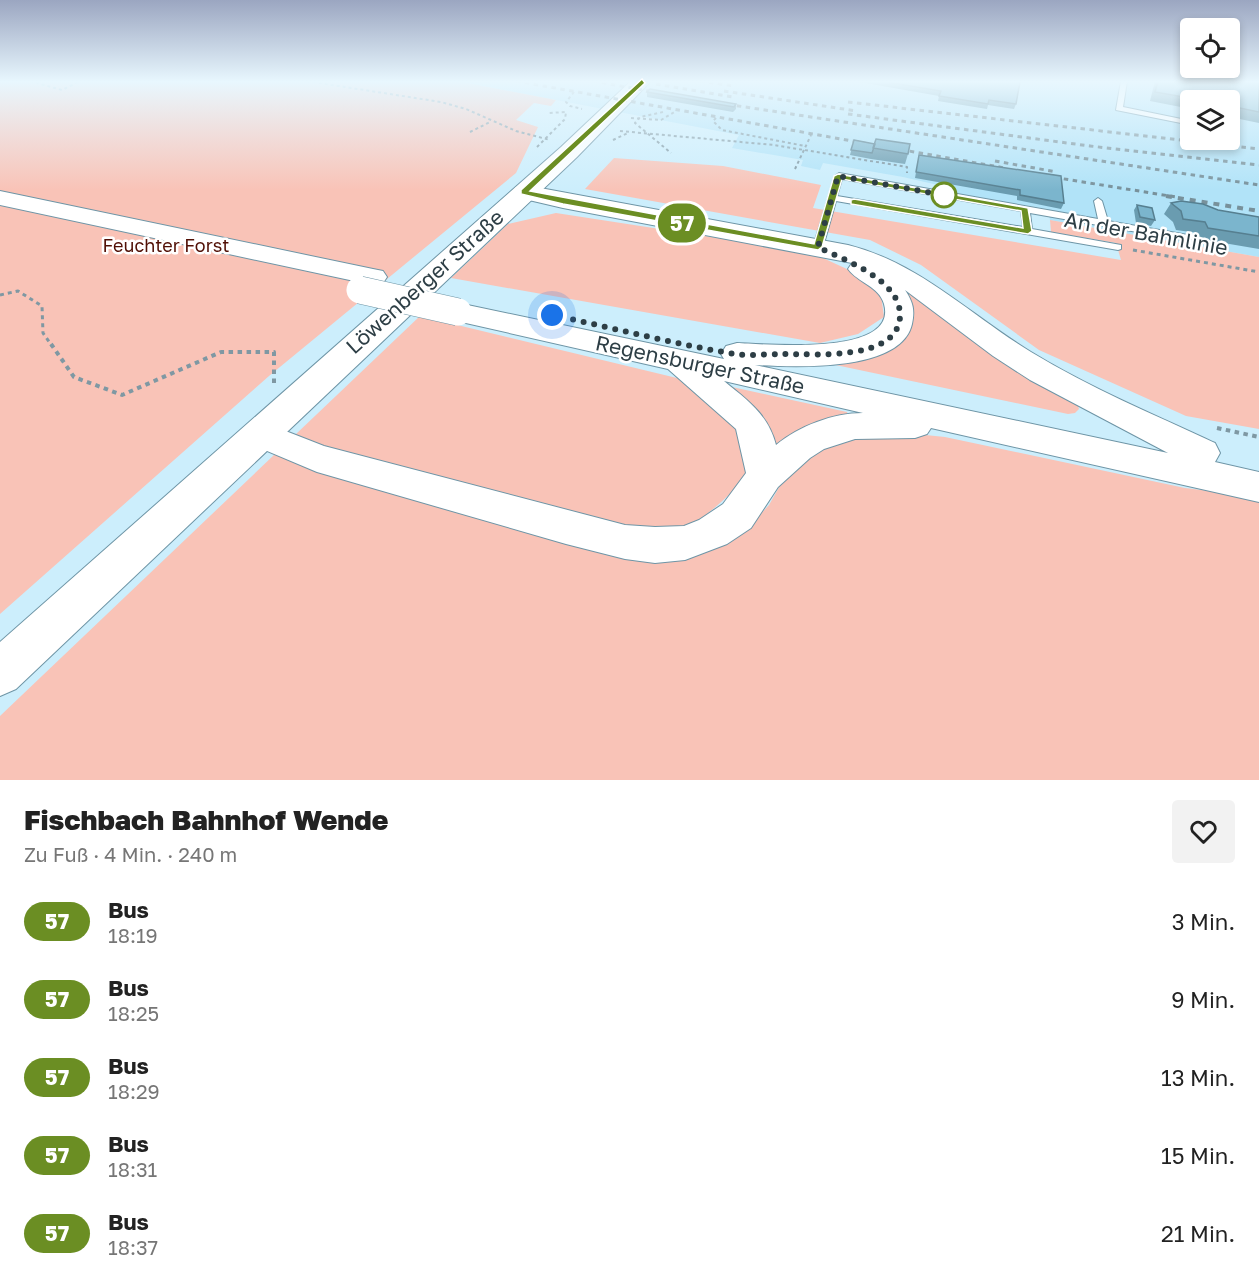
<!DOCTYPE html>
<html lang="de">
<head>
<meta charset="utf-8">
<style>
  :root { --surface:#fff; --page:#f2f2f2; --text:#222; --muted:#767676 }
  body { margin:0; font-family:"Golos Text",sans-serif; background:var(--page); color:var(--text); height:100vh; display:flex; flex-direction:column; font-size:22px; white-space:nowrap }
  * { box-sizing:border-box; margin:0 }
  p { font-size:20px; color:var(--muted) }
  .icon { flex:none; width:33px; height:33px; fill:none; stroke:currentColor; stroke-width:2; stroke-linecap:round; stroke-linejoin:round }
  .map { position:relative; height:780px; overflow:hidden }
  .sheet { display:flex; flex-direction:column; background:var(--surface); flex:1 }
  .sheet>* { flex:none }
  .badge { padding:0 12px; border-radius:20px; font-size:21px; line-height:39px }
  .tools { position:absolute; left:1180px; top:18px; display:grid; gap:12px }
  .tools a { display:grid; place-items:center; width:60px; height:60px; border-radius:6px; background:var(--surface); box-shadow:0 3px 9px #0003; font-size:30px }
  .you { position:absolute; width:30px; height:30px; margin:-15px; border:4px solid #fff; border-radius:50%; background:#1a73e8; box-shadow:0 0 0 9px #1a73e833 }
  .map>.badge { position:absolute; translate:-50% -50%; box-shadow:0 0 0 3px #fff }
  .round { display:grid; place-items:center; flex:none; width:63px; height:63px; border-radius:6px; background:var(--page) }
  .head { display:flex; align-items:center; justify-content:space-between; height:102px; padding:0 24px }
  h1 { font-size:28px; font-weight:800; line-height:45px }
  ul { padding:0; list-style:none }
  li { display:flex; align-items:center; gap:18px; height:78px; padding:0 24px }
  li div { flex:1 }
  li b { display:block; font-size:22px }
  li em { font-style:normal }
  li .badge { min-width:66px; font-weight:700; text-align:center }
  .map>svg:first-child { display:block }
  .built { fill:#b1e3f8; fill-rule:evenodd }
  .green { fill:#f9c3b7 }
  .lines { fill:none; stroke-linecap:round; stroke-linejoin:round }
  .lane-casing { stroke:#6e95a6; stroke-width:2 }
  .secondary-casing { stroke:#6e95a6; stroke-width:2 }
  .primary-casing { stroke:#6e95a6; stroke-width:2 }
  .path-far2 { stroke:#7f98a3; stroke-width:2; stroke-dasharray:3 3; stroke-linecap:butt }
  .path-far1 { stroke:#7f98a3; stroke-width:3; stroke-dasharray:4 4; stroke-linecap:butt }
  .path { stroke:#7f98a3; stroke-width:4; stroke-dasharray:4.5 4.5; stroke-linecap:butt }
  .lane { fill:#fff; fill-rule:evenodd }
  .secondary { fill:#fff; fill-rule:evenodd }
  .primary { fill:#fff; fill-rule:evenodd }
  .rail-far1 { stroke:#78919b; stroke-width:3; stroke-dasharray:4.5 4.5; stroke-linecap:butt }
  .rail { stroke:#78919b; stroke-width:4; stroke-dasharray:6 6; stroke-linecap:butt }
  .primary-bridge-casing { stroke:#6e95a6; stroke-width:28; stroke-linecap:butt }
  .primary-bridge { stroke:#fff; stroke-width:27 }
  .wall { fill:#6a9cb0 }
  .building { fill:#7bb5cd; stroke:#567f90; stroke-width:1.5 }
  .line { fill:#6b8e23; stroke:#fff; stroke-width:1.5 }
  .walk { stroke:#2d3e45; stroke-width:6; stroke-dasharray:0 10.8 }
  .stop-dot { fill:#fff; stroke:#6b8e23; stroke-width:3 }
  .labels { text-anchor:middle; stroke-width:5; stroke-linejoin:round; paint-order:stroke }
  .far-park-label { font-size:18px; fill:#510f05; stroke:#fff }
  .street-label { font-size:21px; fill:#2d3e45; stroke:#fff }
</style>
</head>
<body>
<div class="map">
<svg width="1259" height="780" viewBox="0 0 1259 780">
  <rect width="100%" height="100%" fill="#cceefc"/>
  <path class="built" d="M457,81H1259V257L1050,220L1048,209L938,190V185L903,177L823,163L820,170L801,166L803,160L732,148L739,135ZM1191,100H1230V140H1191Z"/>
  <path class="green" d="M0,81H457L556,100L551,106L534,103L516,120L538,127L516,173L269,376L0,614Z
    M614,158L723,166L821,185L813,208L1121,260L1116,243L1051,232L1050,220L1259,257V429L1186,416L1039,350L921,265L870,240L585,189Z
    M556,213L810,252L862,276L881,295L884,317L858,334L820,343L451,278L508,224Z
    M896,284L1077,403L1079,409L1075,413L1068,414L793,356L880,350Z
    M420,316L681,379L729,410L752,468C733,494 711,512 685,530L754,521L769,505L782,482L816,444L886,431L945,437L1185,488L1259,497V780H0V716Z
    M732,387L847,412L848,417L776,449L728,389Z"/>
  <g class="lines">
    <g class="lane-casing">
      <path id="lane" d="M1121,81H1127L1123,107L1191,121V125L1116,110Z
        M839,173L1098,219L1094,201L1098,198L1102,201L1108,221L1188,235L1193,238L1188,241L1030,213L1032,229L1121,245V249L1118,250L836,201L823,247L821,249H815L813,247L835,176ZM842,179L1021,211L1023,227L837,196Z"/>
    </g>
    <g class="secondary-casing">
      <path id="secondary" d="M631,81H651L577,157L16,689L0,696V642L561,147Z"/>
    </g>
    <g class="primary-casing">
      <path id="primary" d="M524,185L848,245C920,263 970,315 1031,352C1090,388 1153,414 1215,443L1220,453L1215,462L1259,472V502L931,428L927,434L915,438L855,439L824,449L810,458L778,487L751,528L727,544L685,560L655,563L625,559L566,544L317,472L248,443L242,434L248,425L260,421L324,446L625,525L655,527L684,526L699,520L723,504L746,473L736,429L668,369L448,319L443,312L448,305L458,303L724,359L721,354L726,346L737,343C765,344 899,357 884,304C879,286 858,283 848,269L852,263L563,208L516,197L512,192L516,187ZM905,290L993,356L1030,380L1168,453L755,365C792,367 901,373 912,324C915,310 913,302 905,290ZM724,381L863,413C833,413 799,426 776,445C768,414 747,400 724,381Z
        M0,191L373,269L383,271L387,277L383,283L373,285L0,205Z"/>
    </g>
    <path class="path-far2" d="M30,81L62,90L80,81
      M307,81L441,102L466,109L516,131L550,140
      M574,92L566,102L570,106L582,109
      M663,112L640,117L635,123L671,153
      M631,118L661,120L676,111
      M716,118L713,121L722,130L805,146
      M620,131L774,145L907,167V173
      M470,132L490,122
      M613,140L628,133
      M537,147L565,119L566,112L548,113
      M795,169L811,135"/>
    <path class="path-far1" d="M1133,250L1259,272
      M0,295L18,291L42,306L43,333L52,346"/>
    <path class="path" d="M51,344L74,377L122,395L221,352H274V383
      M1217,428L1259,437"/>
    <use href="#lane" class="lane"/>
    <use href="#secondary" class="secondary"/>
    <use href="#primary" class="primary"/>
    <path class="rail-far1" d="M516,81L869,144
      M593,81L666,94
      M700,81L735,86
      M656,84L733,97
      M724,91L857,111
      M848,102L1259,149
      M719,103L1259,185
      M848,114L1090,146L1259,165
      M892,148L1005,168
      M995,161L1057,172
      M1046,176L1176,197"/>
    <path class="rail" d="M1166,196L1259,211"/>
    <g class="primary-bridge-casing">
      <path id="primary-bridge" d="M360,290L458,312"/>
    </g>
    <use href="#primary-bridge" class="primary-bridge"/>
  </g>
  <path class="wall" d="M854,81H1013L1016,104L1014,109L988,105L987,109L938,101L939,96Z
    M1155,81H1259V123L1230,117V100H1191V109L1150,101Z
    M647,92L736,104V109L733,112L647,97Z
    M854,140L875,144L908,154L905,164L871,159L872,154L871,159L850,155Z
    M919,155L1064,203L1061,209L1017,200V196L915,178Z
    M1171,203L1259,217V249L1200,239L1198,233L1176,230L1173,222L1164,214Z
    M1137,205L1155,220L1151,226L1136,223L1134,210Z"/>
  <path class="building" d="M881,81H1013L1020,82L1016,104L989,100L988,104L939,96L941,91Z
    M1158,81H1259V112L1230,106V100H1201L1155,92Z
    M650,89L736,104L734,107L647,92Z
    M876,139L910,144L908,154L873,148Z
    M854,140L875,144L872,153L851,150Z
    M919,155L1061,176L1064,203L1020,195V190L916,172Z
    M1181,201L1203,204L1218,210L1259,217V236L1208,228L1205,222L1183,219L1181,211L1171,203Z
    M1137,205L1152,208L1155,220L1140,217Z"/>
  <linearGradient id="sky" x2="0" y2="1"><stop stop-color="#9ba6c1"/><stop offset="0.43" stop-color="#e8f7fe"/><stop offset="1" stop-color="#e8f7fe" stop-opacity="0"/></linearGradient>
  <rect width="1259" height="190" fill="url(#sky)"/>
  <path class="line" d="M642,79L645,83L530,191L814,244L834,176L838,174L1028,208L1032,231L1028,234L851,204V200L854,199L1023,228L1021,211L842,179L822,247L818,250L563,204L521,194V190Z"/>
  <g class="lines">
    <path class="walk" d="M552,315C613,328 674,344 735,354C751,356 769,354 785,354C815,354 897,361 900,317C902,280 844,260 818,247L838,176L944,195"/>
  </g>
  <circle class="stop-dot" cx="944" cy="195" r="12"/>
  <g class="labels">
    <g class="far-park-label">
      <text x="166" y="252">Feuchter Forst</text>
    </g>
    <g class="street-label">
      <text transform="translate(1146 234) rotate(10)" y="7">An der Bahnlinie</text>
      <text transform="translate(425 282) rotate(-42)" y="7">Löwenberger Straße</text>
      <text transform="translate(700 365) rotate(12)" y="7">Regensburger Straße</text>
    </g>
  </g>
</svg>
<div class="tools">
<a><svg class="icon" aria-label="locate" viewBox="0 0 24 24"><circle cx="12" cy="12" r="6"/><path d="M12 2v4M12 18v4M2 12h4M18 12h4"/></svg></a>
<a><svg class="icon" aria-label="layers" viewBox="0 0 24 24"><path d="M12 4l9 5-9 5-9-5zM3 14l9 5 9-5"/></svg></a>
</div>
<div class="you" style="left:552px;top:315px"></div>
<b class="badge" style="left:682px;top:223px;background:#6b8e23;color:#fff">57</b>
</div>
<section class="sheet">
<div class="head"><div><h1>Fischbach Bahnhof Wende</h1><p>Zu Fuß · 4 Min. · 240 m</p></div><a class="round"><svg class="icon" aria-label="heart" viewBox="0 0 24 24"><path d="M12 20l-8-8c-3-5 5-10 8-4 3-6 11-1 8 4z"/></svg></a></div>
<ul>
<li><span class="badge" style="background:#6b8e23;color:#fff">57</span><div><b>Bus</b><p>18:19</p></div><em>3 Min.</em></li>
<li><span class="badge" style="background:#6b8e23;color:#fff">57</span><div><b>Bus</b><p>18:25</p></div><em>9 Min.</em></li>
<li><span class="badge" style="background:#6b8e23;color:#fff">57</span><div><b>Bus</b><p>18:29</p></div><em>13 Min.</em></li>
<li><span class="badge" style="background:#6b8e23;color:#fff">57</span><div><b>Bus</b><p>18:31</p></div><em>15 Min.</em></li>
<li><span class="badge" style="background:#6b8e23;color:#fff">57</span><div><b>Bus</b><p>18:37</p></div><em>21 Min.</em></li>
</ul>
</section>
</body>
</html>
